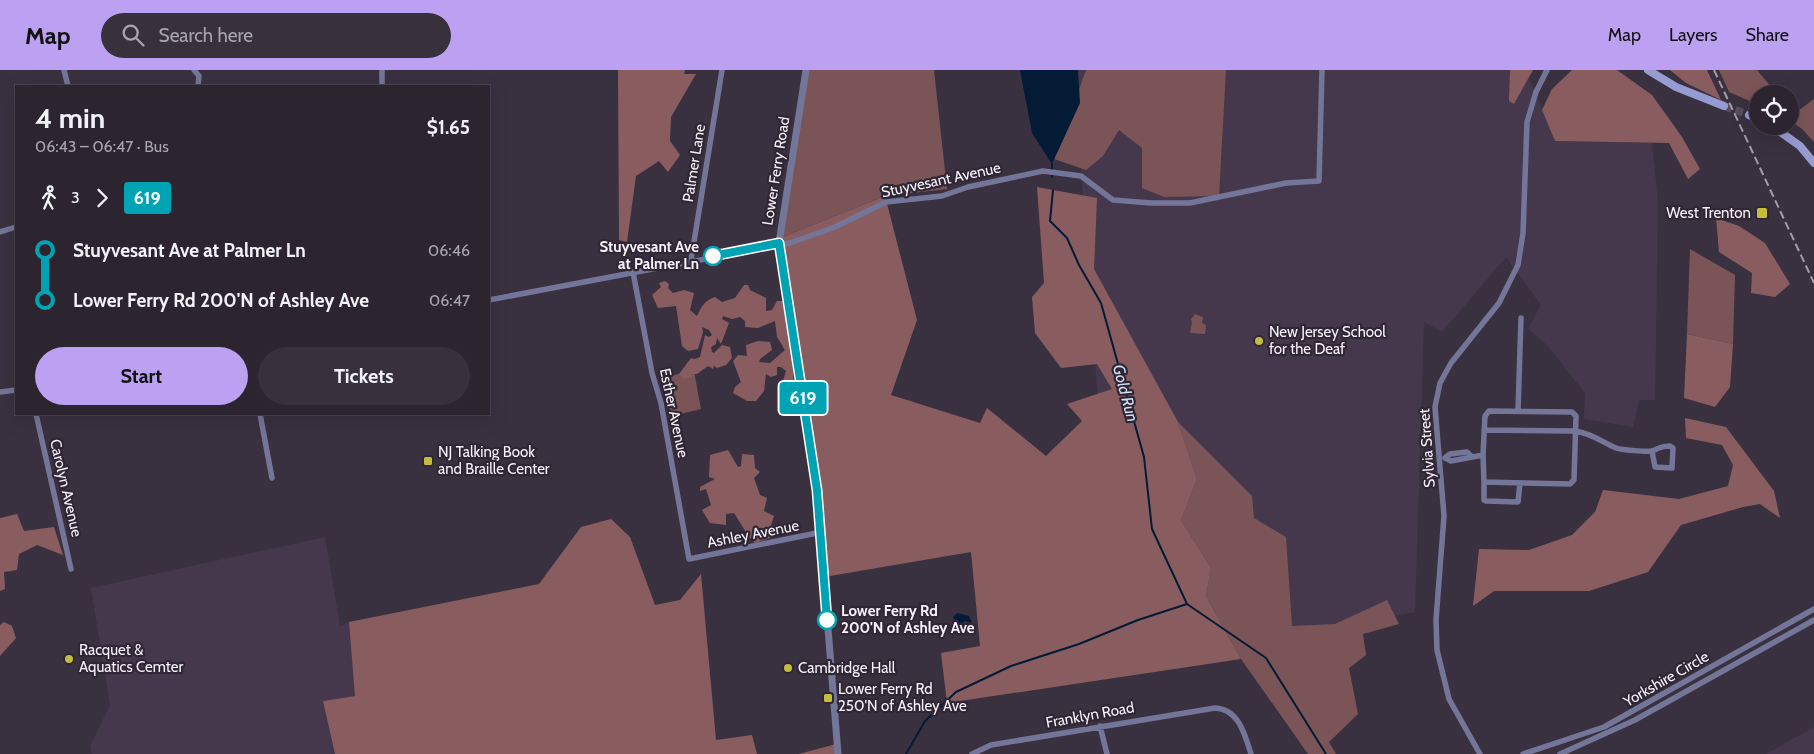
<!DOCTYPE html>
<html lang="en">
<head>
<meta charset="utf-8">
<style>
  :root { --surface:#2c2530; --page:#38313c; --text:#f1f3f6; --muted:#a6a5ab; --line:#48424c; --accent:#bca0f2 }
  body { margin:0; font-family:Cabin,sans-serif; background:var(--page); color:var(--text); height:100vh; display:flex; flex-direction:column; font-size:19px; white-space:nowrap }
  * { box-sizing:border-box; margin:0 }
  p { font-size:16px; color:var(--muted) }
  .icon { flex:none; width:28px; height:28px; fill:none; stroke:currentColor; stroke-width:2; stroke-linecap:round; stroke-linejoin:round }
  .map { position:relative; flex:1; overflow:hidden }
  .details { position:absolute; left:15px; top:15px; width:475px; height:330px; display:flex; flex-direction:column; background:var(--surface); border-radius:0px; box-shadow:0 5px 20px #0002,0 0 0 1px var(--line) }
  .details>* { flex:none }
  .badge { padding:0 10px; border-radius:4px; font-size:18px; line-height:32px }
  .buttons { position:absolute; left:1749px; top:15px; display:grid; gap:10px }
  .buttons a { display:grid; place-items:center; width:50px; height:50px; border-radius:50%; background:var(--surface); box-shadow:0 5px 20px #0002,0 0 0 1px var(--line); font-size:25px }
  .map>.badge { position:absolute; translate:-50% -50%; box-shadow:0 0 0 2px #fff }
  .legs { display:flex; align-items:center; gap:8px; height:55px; padding:0 20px; font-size:16px }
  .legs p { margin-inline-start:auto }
  .head { display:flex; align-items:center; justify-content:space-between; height:85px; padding:0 20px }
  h1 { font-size:28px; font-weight:700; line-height:38px }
  .action { display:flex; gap:10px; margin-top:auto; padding:10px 20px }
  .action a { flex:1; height:58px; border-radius:30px; background:var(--accent); color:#111; font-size:20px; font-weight:700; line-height:58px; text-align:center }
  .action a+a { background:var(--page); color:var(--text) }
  ul { padding:0 20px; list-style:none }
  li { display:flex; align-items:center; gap:18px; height:50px; font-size:19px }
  li i { display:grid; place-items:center; width:8px; height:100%; margin:0 6px; background:currentColor }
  li i::after { content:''; width:12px; height:12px; margin:-6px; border:4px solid; border-radius:50%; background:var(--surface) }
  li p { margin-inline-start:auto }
  li:first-child i { background:linear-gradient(#0000 50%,currentColor 0) }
  li:last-child i { background:linear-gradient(currentColor 50%,#0000 0) }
  header { display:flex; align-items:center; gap:30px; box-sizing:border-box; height:70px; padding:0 25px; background:var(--accent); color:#111 }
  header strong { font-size:24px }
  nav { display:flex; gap:28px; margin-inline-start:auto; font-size:18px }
  .search { width:350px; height:45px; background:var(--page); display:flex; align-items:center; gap:12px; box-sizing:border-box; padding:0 18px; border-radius:28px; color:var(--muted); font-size:19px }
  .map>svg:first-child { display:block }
  .built { fill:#45384d }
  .green { fill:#7b5457 }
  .forest { fill:#895d60 }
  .water { fill:#031b35 }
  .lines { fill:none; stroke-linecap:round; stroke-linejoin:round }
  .stream { stroke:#031b35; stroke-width:2 }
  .secondary-tunnel { stroke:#564e5c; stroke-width:8; stroke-dasharray:8 4; stroke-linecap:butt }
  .minor { stroke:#747699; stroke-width:5.5 }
  .tertiary { stroke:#747699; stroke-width:7 }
  .secondary { stroke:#989ad2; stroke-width:8 }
  .rail { stroke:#a39ba8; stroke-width:2; stroke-dasharray:8 4; stroke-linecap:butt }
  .line-1-casing { stroke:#fff; stroke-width:11 }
  .line-1 { stroke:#00a3b4; stroke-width:8 }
  .poi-dot { fill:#c2bd3f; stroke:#302735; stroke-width:2 }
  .stop-1-dot { fill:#fff; stroke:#00a3b4; stroke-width:2.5 }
  .labels { text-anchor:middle; stroke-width:4.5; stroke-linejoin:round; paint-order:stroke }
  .street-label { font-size:15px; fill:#f8f2fc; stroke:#302735 }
  .poi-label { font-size:15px; fill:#f8f2fc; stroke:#302735; text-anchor:start }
  .stop-label { font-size:15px; font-weight:bold; fill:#f8f2fc; stroke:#302735; text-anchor:end }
  .water-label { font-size:16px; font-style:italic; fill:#cfe2f8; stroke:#302735 }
</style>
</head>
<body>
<header>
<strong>Map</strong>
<div class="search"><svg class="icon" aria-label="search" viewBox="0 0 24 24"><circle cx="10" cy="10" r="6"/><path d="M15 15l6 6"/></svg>Search here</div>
<nav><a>Map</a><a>Layers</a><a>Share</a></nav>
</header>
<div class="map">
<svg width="1814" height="684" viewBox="0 0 1814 684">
  <rect width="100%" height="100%" fill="#3a3140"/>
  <path class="built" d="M1074,0H1526L1555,71L1652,73L1658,132L1655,330H1639L1633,357L1584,349L1585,323L1547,275L1528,259L1541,235L1506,187L1442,262L1424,252L1415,542L1117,596Z
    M325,467L340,556L349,552L356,626L323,631L335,684H92L90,676L110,635L91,518Z
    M1814,657V684H1766Z"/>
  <path class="green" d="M806,0H934L947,119L885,126L783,167Z
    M1086,0H1226L1219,126L1164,127L1142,118V78L1119,60L1103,86L1086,100L1054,89Z
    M1719,0H1757L1777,24H1758L1757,34L1729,22Z
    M1814,29V72L1802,59L1790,51V39L1794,44Z
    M1690,179L1735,205L1733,274L1687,264Z
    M1195,244L1203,247L1202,253L1206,255L1205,264L1190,263L1192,253L1191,249Z
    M694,301L701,339L672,346L663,307Z
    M1178,352L1252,426L1254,448L1286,467L1292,556L1335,554L1387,530L1399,554L1363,564L1366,585L1349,598L1358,644L1329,672L1336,684H1308L1241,589L1206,526L1211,498L1181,450L1197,409Z"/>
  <path class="forest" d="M618,0H685L684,4H696L671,47L670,71L680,85L668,102L659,91L636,106L627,172L619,170Z
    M1510,0H1533L1514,34L1509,31Z
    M1572,0H1617L1652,25L1682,67L1700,99L1688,109L1669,73L1555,71L1542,40L1552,19Z
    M1670,0H1707L1721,30L1686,13Z
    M1037,117L1097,128L1094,199L1178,352L1197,409L1181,450L1211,498L1206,526L1241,589L947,633L941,583L980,576L971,482L824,507L783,167L885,126L917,250L891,325L980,353L987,338L1046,386L1082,351L1067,334L1112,319L1097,294L1061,298L1035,263L1032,227L1044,213Z
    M1716,148L1739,156L1765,173L1790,214L1775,227L1751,223L1752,203L1719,182Z
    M665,211L669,214L668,218L673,223L684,220L694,223L690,240L697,246C702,236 704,231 715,227L722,232L735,228L744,215H748L750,220L766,228V241L772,240L777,231H788L794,317H784L783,311L786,301L781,297H777V305L771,307L766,304L764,321L756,331H747L733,323L735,317L741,312L733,291L738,285L747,286L746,275L758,271L770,272L772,280L760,289L759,292L770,293L785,280L777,267L775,251L758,258L745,257V251L740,247L732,249L723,246L722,249L729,253L721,274L717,268L716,274L711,277L712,282L714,283L722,275L730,277L732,288L726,295L717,298L714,296L713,299L708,296L697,304H691L692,307L683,309L679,304L691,288L695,289L700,287L705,265L709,267L712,265L709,260L702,257L703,262L698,279L688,281L682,276L676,236L658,238L652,225L661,217L659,213Z
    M1687,264L1733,274L1730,317L1715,337L1684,328Z
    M1685,348L1726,357L1774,421L1780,448L1760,434L1743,437L1681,455L1648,502L1589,521H1494L1473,536L1479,479L1529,480L1572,465L1595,442L1603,420L1679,429L1728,416L1733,395L1722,375L1686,368Z
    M728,380L738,397L741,396L742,384L754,385L755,398L760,402L754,408L760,425L767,428L764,441L774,446L771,455L770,468L755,473L749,467L734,443L726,444V455L710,453L702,440L711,435L706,419L700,421V417L715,409L709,407L710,385Z
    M17,444L24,461L54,457L63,485L37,475L19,484L17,500L4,502L5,519L0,521V448Z
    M611,449L630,467L655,535L680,530L701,504L716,670L752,665L757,684H335L323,631L355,626L349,552L539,514L581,457Z
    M4,552L12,556L16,568L0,586V555Z
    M836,674L837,684H799Z"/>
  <path class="water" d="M1020,0H1078L1080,33L1052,94L1032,63Z
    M957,543L969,546L972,553L965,551L960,555H957L953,547Z"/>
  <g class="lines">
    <path class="stream" d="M1052,94V107
      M1053,120L1050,151L1067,168L1079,195L1101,233L1144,387L1152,459L1187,534L1266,588L1326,684
      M906,684L925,651L956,622L1011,596L1079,574L1138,550L1187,534"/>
    <path class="secondary-tunnel" d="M1724,36L1749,45"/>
    <path class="minor" d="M64,0L68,16
      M194,0L199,6L198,16
      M382,0V16
      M0,162L16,157
      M691,190L722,0
      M633,202L652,303L661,333L689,489L822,462
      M489,230L790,173L835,157L886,132L942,126L968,117L1043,101L1081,106L1113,130L1151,133H1190L1286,113L1319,111L1322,0
      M0,322L16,320
      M1518,341L1521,248
      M36,344L71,499
      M260,344L272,408
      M1484,360L1575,361C1591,363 1602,372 1616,378C1621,380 1647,382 1652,381C1660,378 1660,376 1670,376L1673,378L1672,398L1655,397L1652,381
      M1471,386L1467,382L1450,384L1445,388L1451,391L1483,385L1485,346L1489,341L1572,342L1576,346L1574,410L1570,414L1484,412L1483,385
      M1484,412V430L1486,431L1518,432L1520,413
      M1100,656L1107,684
      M972,684L991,675L1215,638C1239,639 1245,665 1251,684
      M1480,684L1449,629L1437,580L1436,550L1444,446L1435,337L1440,313L1451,293L1499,233L1518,195L1523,163L1527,52L1536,22L1547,0
      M1523,684L1604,657L1814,539
      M1560,684L1635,650L1814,550"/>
    <path class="tertiary" d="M806,0L779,173L817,420L838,684"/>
    <path class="secondary" d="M1648,0L1676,17L1724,36
      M1749,45L1758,49
      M1772,56L1800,76L1814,93"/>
    <path class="rail" d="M1714,0L1814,213"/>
  </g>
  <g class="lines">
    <g class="line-1-casing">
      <path id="line-1" d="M713,186L779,173L817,420L827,550"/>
    </g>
    <use href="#line-1" class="line-1"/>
  </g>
  <g class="poi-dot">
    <rect x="1756" y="137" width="12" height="12" rx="2.5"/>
    <circle cx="1259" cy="271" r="5"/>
    <rect x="423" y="386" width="10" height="10" rx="2.5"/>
    <circle cx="69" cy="589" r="5"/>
    <circle cx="788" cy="598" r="5"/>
    <rect x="823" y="623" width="10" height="10" rx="2.5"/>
  </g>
  <g class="stop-1-dot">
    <circle cx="713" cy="186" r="9"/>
    <circle cx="827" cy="550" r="9"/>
  </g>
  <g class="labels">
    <g class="street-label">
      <text transform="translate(694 93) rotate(-81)" y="5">Palmer Lane</text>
      <text transform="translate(776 101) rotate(-81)" y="5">Lower Ferry Road</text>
      <text transform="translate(941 110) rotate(-12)" y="5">Stuyvesant Avenue</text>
      <text transform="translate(674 343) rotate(78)" y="5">Esther Avenue</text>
      <text transform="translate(1427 378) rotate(-94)" y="5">Sylvia Street</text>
      <text transform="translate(66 418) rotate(77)" y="5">Carolyn Avenue</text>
      <text transform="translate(753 464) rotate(-11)" y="5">Ashley Avenue</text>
      <text transform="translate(1666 609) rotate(-30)" y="5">Yorkshire Circle</text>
      <text transform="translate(1090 645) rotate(-10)" y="5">Franklyn Road</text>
    </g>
    <g class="poi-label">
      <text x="1751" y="148" text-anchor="end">West Trenton</text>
      <text x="1269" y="267">New Jersey School<tspan x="1269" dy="17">for the Deaf</tspan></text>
      <text x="438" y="387">NJ Talking Book<tspan x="438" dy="17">and Braille Center</tspan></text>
      <text x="79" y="585">Racquet &amp;<tspan x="79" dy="17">Aquatics Cemter</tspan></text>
      <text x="798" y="603">Cambridge Hall</text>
      <text x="838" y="624">Lower Ferry Rd<tspan x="838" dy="17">250'N of Ashley Ave</tspan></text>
    </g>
    <g class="stop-label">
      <text x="699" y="182">Stuyvesant Ave<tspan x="699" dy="17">at Palmer Ln</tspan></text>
      <text x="841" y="546" text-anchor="start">Lower Ferry Rd<tspan x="841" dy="17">200'N of Ashley Ave</tspan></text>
    </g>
    <g class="water-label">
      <text transform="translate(1126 323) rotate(75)" y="6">Gold Run</text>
    </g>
  </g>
</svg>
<div class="buttons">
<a><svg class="icon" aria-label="locate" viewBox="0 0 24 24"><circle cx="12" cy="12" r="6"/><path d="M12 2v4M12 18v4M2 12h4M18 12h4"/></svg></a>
</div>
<b class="badge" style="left:803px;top:328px;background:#00a3b4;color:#fff">619</b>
<section class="details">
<div class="head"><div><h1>4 min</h1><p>06:43 – 06:47 · Bus</p></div><b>$1.65</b></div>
<div class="legs"><svg class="icon" aria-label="walk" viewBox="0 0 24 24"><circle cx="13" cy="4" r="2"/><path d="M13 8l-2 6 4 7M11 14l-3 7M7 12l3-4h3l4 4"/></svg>3<svg class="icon" aria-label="forward" viewBox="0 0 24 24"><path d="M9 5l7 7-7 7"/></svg><b class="badge" style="background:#00a3b4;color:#fff">619</b></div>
<ul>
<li><i style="color:#00a3b4"></i><b>Stuyvesant Ave at Palmer Ln</b><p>06:46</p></li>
<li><i style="color:#00a3b4"></i><b>Lower Ferry Rd 200'N of Ashley Ave</b><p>06:47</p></li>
</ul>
<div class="action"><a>Start</a><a>Tickets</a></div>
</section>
</div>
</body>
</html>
